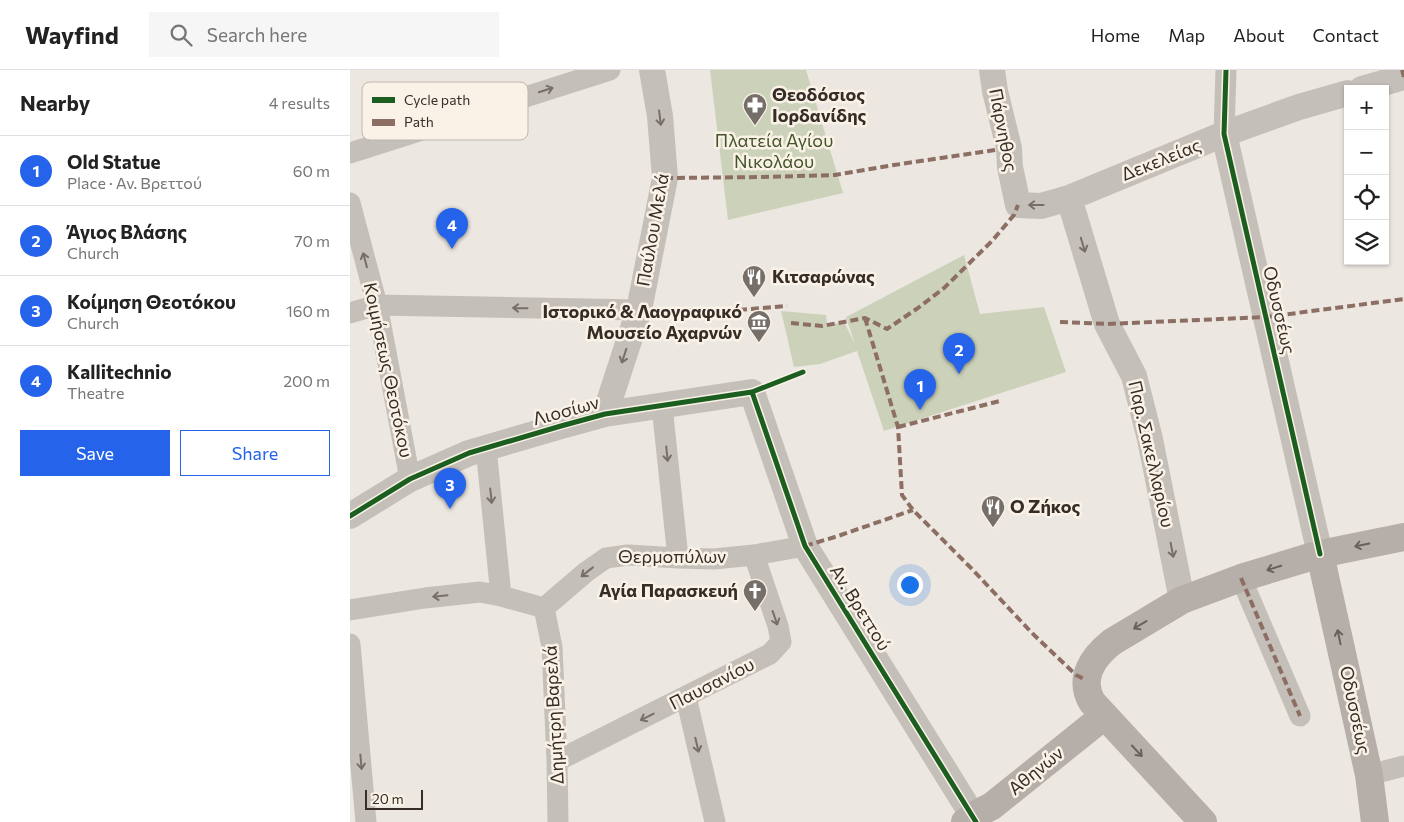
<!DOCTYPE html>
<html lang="en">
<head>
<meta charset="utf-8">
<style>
  :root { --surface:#fff; --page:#f6f6f6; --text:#222; --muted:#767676; --line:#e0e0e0; --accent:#2563eb }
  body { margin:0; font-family:Commissioner,sans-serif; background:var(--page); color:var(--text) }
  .controls { position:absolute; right:15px; top:15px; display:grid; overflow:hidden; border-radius:0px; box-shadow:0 1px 4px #0004 }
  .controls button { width:45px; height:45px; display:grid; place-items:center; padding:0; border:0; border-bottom:1px solid var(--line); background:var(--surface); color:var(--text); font:25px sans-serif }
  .scale { position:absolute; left:15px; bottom:12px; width:58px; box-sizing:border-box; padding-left:5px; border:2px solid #362d27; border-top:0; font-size:14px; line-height:18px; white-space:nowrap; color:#362d27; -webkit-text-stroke:4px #faf2e7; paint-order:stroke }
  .you { position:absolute; left:559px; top:514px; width:18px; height:18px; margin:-12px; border:4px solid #fff; border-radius:50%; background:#1a73e8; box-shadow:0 0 0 8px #1a73e833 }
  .badge { display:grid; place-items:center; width:32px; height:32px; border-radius:50%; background:var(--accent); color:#fff; font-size:16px; font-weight:700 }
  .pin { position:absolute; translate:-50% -41px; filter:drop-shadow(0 1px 2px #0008) }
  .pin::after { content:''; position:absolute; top:26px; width:18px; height:15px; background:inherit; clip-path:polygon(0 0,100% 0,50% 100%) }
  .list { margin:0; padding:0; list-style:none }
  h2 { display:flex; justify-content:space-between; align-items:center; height:65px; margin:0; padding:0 20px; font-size:21px }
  h2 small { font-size:16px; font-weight:400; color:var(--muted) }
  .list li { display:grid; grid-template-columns:32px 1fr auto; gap:15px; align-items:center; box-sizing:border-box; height:70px; padding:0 20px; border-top:1px solid var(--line) }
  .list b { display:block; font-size:19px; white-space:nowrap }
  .list p { margin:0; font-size:16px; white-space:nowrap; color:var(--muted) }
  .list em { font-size:16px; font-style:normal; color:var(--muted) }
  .actions { display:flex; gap:10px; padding:15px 20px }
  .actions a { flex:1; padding:11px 0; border:1px solid var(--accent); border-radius:0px; text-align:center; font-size:18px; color:var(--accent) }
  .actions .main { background:var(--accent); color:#fff }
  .icon { flex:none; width:28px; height:28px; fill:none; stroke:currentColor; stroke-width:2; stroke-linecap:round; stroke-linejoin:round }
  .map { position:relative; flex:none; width:1054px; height:752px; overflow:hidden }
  header { display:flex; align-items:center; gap:30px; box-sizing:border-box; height:70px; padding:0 25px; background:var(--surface); border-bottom:1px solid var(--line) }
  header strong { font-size:24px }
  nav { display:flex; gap:28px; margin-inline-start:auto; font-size:18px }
  .search { width:350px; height:45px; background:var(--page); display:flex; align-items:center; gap:12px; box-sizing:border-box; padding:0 18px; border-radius:0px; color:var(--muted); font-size:19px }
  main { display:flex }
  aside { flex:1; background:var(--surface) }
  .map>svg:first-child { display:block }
  .green { fill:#ccd2ba }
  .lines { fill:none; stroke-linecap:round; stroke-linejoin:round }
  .minor { stroke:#c5bfb9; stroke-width:21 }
  .tertiary { stroke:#c5bfb9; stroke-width:26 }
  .secondary { stroke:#b6afa9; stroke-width:28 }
  .quiet { stroke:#8d6e63; stroke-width:4; stroke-dasharray:8 4; stroke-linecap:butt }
  .cycleway-casing { stroke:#faf2e7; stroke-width:8 }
  .cycleway { stroke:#1b5e20; stroke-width:5 }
  .oneway { stroke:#766f69 }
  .oneway2 { stroke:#69615b }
  .labels { text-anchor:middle; stroke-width:5; stroke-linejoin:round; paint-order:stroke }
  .poi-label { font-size:18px; font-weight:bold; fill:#362d27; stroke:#faf2e7; text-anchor:start }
  .street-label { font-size:18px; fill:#362d27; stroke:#faf2e7 }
  .park-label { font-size:18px; fill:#43552a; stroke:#faf2e7 }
  .key { fill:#faf2e7; stroke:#bfb7ad; stroke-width:1 }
  .key-label { font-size:14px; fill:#362d27 }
</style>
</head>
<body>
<header>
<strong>Wayfind</strong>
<div class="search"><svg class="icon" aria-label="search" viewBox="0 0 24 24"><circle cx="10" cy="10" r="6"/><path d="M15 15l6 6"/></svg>Search here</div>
<nav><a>Home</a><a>Map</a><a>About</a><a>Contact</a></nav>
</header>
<main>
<aside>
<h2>Nearby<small>4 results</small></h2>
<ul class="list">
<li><span class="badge">1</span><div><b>Old Statue</b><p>Place · Αν. Βρεττού</p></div><em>60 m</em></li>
<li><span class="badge">2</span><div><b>Άγιος Βλάσης</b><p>Church</p></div><em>70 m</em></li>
<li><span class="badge">3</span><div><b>Κοίμηση Θεοτόκου</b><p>Church</p></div><em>160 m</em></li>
<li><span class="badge">4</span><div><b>Kallitechnio</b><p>Theatre</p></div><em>200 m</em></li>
</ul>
<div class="actions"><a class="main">Save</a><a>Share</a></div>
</aside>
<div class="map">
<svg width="1054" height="752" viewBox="0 0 1054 752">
  <rect width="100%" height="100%" fill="#ece7e0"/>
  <path class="green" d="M360 0H456L493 123 378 150Z
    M614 185 630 244 694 237 716 302 534 361 507 281 470 294 444 297 431 241 476 245 477 255 494 252 505 274 496 247Z"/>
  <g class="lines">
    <path class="minor" d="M874 64 876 0
      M0 83 260 0
      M0 133 27 235 60 409
      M0 243 27 235 289 240
      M312 336 328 488
      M136 378 151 526
      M891 508 950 646
      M194 538 202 577 207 691 208 752
      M0 540 75 528 130 522 151 526 194 538 236 502 256 488 278 485 328 488 364 489 404 485 455 476
      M0 574 16 752
      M336 627 365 752
      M207 691 420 584 431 572 428 556 404 485
      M1019 705 1054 696"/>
    <path class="tertiary" d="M642 0 645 21 659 78 660 97 668 135 691 136 719 128 874 64 949 37 998 23
      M1012 19 1054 7
      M874 64 970 484
      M719 128 757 254 784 306 800 369 832 530
      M255 344 289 240 315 108 310 46 302 0
      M0 446 60 409 119 383 211 356 255 344 402 322 455 476 623 746"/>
    <path class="secondary" d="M970 484 1019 705 1025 752
      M615 752 623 746 642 736 754 646
      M853 752 742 632C728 608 743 587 762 572L832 530 891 508 970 484 1054 467"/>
    <path class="quiet" d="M1052 0 1054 7
      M315 108 413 107 485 105 544 95 659 78
      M289 240H351
      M389 240 437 236
      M515 248 548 357 552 425 563 440 621 498 682 563 726 605 736 610
      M710 252 757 254 916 247 1054 229
      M441 253 472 256 515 248 537 259 568 238 594 218 642 171 664 145 668 135
      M548 357 650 331
      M455 476 488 466 563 440
      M891 508 950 646"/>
    <g class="cycleway-casing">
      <path id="cycleway" d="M876 0 874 64 970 484
        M402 322 455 476 626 752
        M0 446 60 409 119 383 211 356 255 344 402 322 453 302"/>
    </g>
    <use href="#cycleway" class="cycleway"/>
  </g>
  <defs><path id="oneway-shaft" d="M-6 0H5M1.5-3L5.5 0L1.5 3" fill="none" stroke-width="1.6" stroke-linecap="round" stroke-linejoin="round" transform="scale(1.25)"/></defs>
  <g class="oneway">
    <use href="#oneway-shaft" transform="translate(196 20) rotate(-18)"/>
    <use href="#oneway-shaft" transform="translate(310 48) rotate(83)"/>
    <use href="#oneway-shaft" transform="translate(686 135) rotate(180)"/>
    <use href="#oneway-shaft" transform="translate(733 175) rotate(73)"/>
    <use href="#oneway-shaft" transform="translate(15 190) rotate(-105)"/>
    <use href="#oneway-shaft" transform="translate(170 238) rotate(-179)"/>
    <use href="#oneway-shaft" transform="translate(274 286) rotate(108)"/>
    <use href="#oneway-shaft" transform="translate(317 384) rotate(84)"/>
    <use href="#oneway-shaft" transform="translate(141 426) rotate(84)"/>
    <use href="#oneway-shaft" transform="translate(822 480) rotate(79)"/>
    <use href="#oneway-shaft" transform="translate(237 502) rotate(142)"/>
    <use href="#oneway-shaft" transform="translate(90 526) rotate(174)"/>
    <use href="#oneway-shaft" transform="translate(425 548) rotate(71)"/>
    <use href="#oneway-shaft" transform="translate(297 647) rotate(153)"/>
    <use href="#oneway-shaft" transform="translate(347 675) rotate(77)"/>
    <use href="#oneway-shaft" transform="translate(11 692) rotate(85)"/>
  </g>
  <g class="oneway2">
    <use href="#oneway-shaft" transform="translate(1012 475) rotate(169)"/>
    <use href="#oneway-shaft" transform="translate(924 498) rotate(163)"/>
    <use href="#oneway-shaft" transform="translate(790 555) rotate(149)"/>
    <use href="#oneway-shaft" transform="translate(989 567) rotate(-102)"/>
    <use href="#oneway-shaft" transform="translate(787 681) rotate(47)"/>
  </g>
  <defs>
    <g id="pharmacy-pin" transform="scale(1.25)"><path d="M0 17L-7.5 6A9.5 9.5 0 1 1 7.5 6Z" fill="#766e68" stroke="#faf2e7"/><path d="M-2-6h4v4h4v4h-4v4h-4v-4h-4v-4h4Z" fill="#fff"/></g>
    <g id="restaurant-pin" transform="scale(1.25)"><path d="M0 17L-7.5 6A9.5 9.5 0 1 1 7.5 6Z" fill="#766e68" stroke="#faf2e7"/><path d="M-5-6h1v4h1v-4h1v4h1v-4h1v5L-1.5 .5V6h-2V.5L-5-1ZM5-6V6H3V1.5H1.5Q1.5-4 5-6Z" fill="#fff"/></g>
    <g id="museum-pin" transform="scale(1.25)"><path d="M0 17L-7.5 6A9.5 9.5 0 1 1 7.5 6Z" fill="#766e68" stroke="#faf2e7"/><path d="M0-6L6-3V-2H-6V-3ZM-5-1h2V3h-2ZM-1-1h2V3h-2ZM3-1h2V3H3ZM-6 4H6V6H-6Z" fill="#fff"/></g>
    <g id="church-pin" transform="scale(1.25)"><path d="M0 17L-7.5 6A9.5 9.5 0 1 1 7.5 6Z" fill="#766e68" stroke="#faf2e7"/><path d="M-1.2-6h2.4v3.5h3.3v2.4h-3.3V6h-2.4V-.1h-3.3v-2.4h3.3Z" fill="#fff"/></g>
  </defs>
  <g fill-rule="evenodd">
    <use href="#pharmacy-pin" x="405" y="35"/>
    <use href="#restaurant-pin" x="404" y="207"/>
    <use href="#museum-pin" x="409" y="252"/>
    <use href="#restaurant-pin" x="643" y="437"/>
    <use href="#church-pin" x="405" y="521"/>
  </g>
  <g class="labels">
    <g class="poi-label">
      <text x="422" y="31">Θεοδόσιος<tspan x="422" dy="21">Ιορδανίδης</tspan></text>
      <text x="422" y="213">Κιτσαρώνας</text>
      <text x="392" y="248" text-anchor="end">Ιστορικό &amp; Λαογραφικό<tspan x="392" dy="21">Μουσείο Αχαρνών</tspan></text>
      <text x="660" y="443">Ο Ζήκος</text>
      <text x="388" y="527" text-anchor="end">Αγία Παρασκευή</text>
    </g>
    <g class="street-label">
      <text transform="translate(653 60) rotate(79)" y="6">Πάρνηθος</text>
      <text transform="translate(811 90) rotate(-22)" y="6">Δεκελείας</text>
      <text transform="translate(303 160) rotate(-80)" y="6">Παύλου Μελά</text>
      <text transform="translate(929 240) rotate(77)" y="6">Οδυσσέως</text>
      <text transform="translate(38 300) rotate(78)" y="6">Κοιμήσεως Θεοτόκου</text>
      <text transform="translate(216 341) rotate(-15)" y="6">Λιοσίων</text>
      <text transform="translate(801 384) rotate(77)" y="6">Παρ. Σακελλαρίου</text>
      <text x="322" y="493">Θερμοπύλων</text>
      <text transform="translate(510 538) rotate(58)" y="6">Αν. Βρεττού</text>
      <text transform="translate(362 614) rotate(-27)" y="6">Παυσανίου</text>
      <text transform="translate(1005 640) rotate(78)" y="6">Οδυσσέως</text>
      <text transform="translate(204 645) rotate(-93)" y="6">Δημήτρη Βαρελά</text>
      <text transform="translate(686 701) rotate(-39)" y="6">Αθηνών</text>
    </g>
    <g class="park-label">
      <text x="424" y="77">Πλατεία Αγίου<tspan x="424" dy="21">Νικολάου</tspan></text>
    </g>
  </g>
  <rect x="12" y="12" width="166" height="58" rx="8" class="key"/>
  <rect x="22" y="27" width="23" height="6" fill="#1b5e20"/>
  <rect x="22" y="49" width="23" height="7" fill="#8d6e63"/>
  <g class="key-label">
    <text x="54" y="35">Cycle path</text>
    <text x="54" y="57">Path</text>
  </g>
</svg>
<div class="controls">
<button>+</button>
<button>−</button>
<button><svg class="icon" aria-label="locate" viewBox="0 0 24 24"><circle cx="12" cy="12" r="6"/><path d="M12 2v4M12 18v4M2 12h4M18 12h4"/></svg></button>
<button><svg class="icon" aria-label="layers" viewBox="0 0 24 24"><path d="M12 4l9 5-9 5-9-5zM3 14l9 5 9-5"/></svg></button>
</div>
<div class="scale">20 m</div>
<div class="you"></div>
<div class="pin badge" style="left:570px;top:340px">1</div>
<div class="pin badge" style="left:609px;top:304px">2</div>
<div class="pin badge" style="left:100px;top:439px">3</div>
<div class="pin badge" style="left:102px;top:179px">4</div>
</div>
</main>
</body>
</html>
